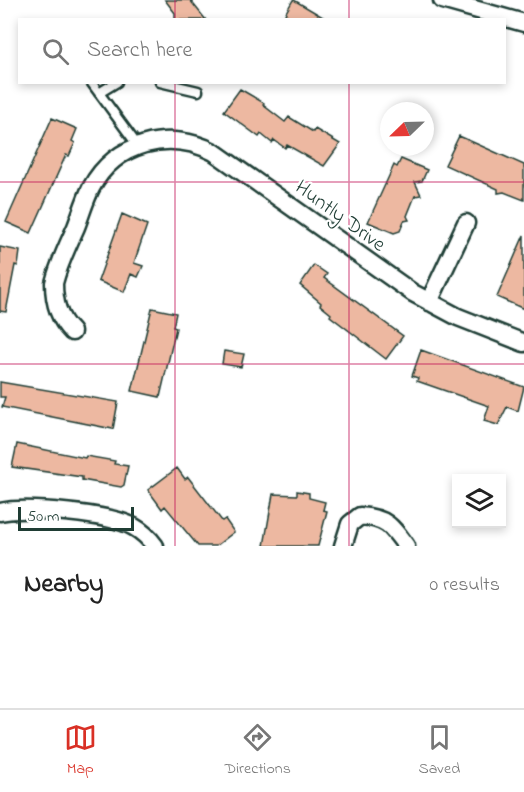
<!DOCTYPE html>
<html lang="en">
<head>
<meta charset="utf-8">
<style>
  :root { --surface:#fff; --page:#f6f6f6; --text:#222; --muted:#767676; --line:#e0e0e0; --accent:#d93025 }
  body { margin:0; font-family:"Indie Flower",sans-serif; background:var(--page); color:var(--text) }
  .controls { position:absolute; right:18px; bottom:18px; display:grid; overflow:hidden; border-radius:0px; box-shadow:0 3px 9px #0003 }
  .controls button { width:54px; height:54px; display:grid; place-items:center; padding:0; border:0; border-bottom:2px solid var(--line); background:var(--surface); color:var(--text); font:30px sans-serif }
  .compass { position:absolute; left:380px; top:102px; width:54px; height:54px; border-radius:50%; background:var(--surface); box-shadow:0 3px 9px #0003; rotate:247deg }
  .scale { position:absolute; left:18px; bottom:15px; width:116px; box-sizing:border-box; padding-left:6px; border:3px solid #1f3d34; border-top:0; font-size:16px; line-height:21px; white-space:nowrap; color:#1f3d34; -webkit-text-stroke:4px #fff; paint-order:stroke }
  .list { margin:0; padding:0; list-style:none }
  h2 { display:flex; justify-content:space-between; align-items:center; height:78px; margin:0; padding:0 24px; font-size:26px }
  h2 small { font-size:20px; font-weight:400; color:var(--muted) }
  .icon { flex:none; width:33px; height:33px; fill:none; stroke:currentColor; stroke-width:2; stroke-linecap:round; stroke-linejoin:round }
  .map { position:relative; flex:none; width:524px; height:546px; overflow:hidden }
  .search { position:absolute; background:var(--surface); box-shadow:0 3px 9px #0003; left:18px; right:18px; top:18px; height:66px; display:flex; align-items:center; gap:15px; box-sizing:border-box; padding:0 21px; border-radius:0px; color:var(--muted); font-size:22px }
  .sheet { height:162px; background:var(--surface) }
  nav { display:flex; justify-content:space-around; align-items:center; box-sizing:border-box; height:84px; border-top:2px solid var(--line); background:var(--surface); font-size:16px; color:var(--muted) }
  nav a { display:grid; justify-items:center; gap:3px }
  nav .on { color:var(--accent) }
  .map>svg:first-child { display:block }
  .building { fill:#edb8a1; stroke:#1f3d34; stroke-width:1.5 }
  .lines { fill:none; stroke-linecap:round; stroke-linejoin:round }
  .service-casing { stroke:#1f3d34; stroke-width:13 }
  .minor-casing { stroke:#1f3d34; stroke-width:21 }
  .service { stroke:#fff; stroke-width:8 }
  .minor { stroke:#fff; stroke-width:16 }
  .grid { fill:none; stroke:#c2185b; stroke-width:1.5; stroke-opacity:0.55 }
  .labels { text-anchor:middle; stroke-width:4.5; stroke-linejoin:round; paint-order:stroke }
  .street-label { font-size:21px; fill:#1f3d34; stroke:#fff }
</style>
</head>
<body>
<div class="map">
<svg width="524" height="546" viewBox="0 0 524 546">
  <rect width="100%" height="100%" fill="#fff"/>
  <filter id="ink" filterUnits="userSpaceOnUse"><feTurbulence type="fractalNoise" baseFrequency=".0167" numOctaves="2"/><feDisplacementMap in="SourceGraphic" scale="12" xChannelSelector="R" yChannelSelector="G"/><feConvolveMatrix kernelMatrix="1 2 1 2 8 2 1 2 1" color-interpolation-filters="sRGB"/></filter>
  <g filter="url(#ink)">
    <path class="building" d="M165 0H190L206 20H175V13Z
      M293 0H294L328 20H295L285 14Z
      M240 89 264 103 263 105 285 122 289 117 313 132 315 129 340 144 324 166 287 145 285 148 274 140 272 143 261 134 259 137 224 111Z
      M52 118 77 129 72 141 75 143 69 156 66 155 31 233 6 222Z
      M459 136 524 165V200L504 192 498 193V189L445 165Z
      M401 159 427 170 422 181 415 182 421 195 415 196 407 216 409 220 404 221 400 231 394 233 368 222 394 165 397 167Z
      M122 214 147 225 134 263 143 266 138 277 131 274 124 292 98 281Z
      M524 235V309L497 297Z
      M0 247 20 251 18 266 15 265 6 312 0 311Z
      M314 265 327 274 324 278 403 336 386 359 330 316 331 314 320 305 321 303 300 285Z
      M152 308 176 313 173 327 176 328 160 397 132 391Z
      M421 350 524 387 518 411 507 407 498 425 484 421 489 406 417 381 418 378 412 376Z
      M224 351 244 354 241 367 222 364Z
      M0 382 118 402 113 429 2 407 5 397H0Z
      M17 444 85 458 86 456 115 461 114 464 128 466 124 485 121 487 82 480V477L12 467Z
      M177 468 185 479 188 477 222 521 225 519 234 532 216 546H198L165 506 162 509 148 490Z
      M297 491 309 493V498L325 502 323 510 327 511 318 546H264L273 494 297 495Z"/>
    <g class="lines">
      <g class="service-casing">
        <path id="service" d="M91 82 138 146
          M160 82 198 91
          M99 93 117 82"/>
      </g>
      <g class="minor-casing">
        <path id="minor" d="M442 0 524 23
          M429 302 466 223
          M72 332C58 318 54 302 54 283 59 263 68 245 76 227 81 214 85 200 91 188 115 142 170 129 214 152L413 293 458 317 524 343
          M0 512C27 506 111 514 134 527 143 532 149 538 155 546
          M343 546 350 524 360 516C386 518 391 525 406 546"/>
      </g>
      <use href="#service" class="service"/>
      <use href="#minor" class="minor"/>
    </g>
  </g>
  <path class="grid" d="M175 0V20M349 0V20M175 82V546M349 82V546M0 182H524M0 364H524"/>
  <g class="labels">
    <g class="street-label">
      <text transform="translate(341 215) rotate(36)" y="7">Huntly Drive</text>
    </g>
  </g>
</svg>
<div class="controls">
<button><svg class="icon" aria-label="layers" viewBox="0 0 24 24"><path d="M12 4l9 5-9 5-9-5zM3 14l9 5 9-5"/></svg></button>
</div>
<svg class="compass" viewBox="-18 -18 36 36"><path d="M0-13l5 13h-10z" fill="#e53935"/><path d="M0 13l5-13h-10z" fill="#767676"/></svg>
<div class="scale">50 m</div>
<div class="search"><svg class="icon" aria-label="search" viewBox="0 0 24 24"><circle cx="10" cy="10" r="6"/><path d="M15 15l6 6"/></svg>Search here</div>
</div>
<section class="sheet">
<h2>Nearby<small>0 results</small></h2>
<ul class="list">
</ul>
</section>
<nav>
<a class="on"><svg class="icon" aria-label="map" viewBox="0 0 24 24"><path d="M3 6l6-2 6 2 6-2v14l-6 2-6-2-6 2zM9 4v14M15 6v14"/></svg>Map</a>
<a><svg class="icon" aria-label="directions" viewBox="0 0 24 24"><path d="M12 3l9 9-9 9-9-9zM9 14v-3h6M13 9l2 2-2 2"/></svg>Directions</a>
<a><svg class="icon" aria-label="saved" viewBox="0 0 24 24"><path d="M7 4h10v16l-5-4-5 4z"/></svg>Saved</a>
</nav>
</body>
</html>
